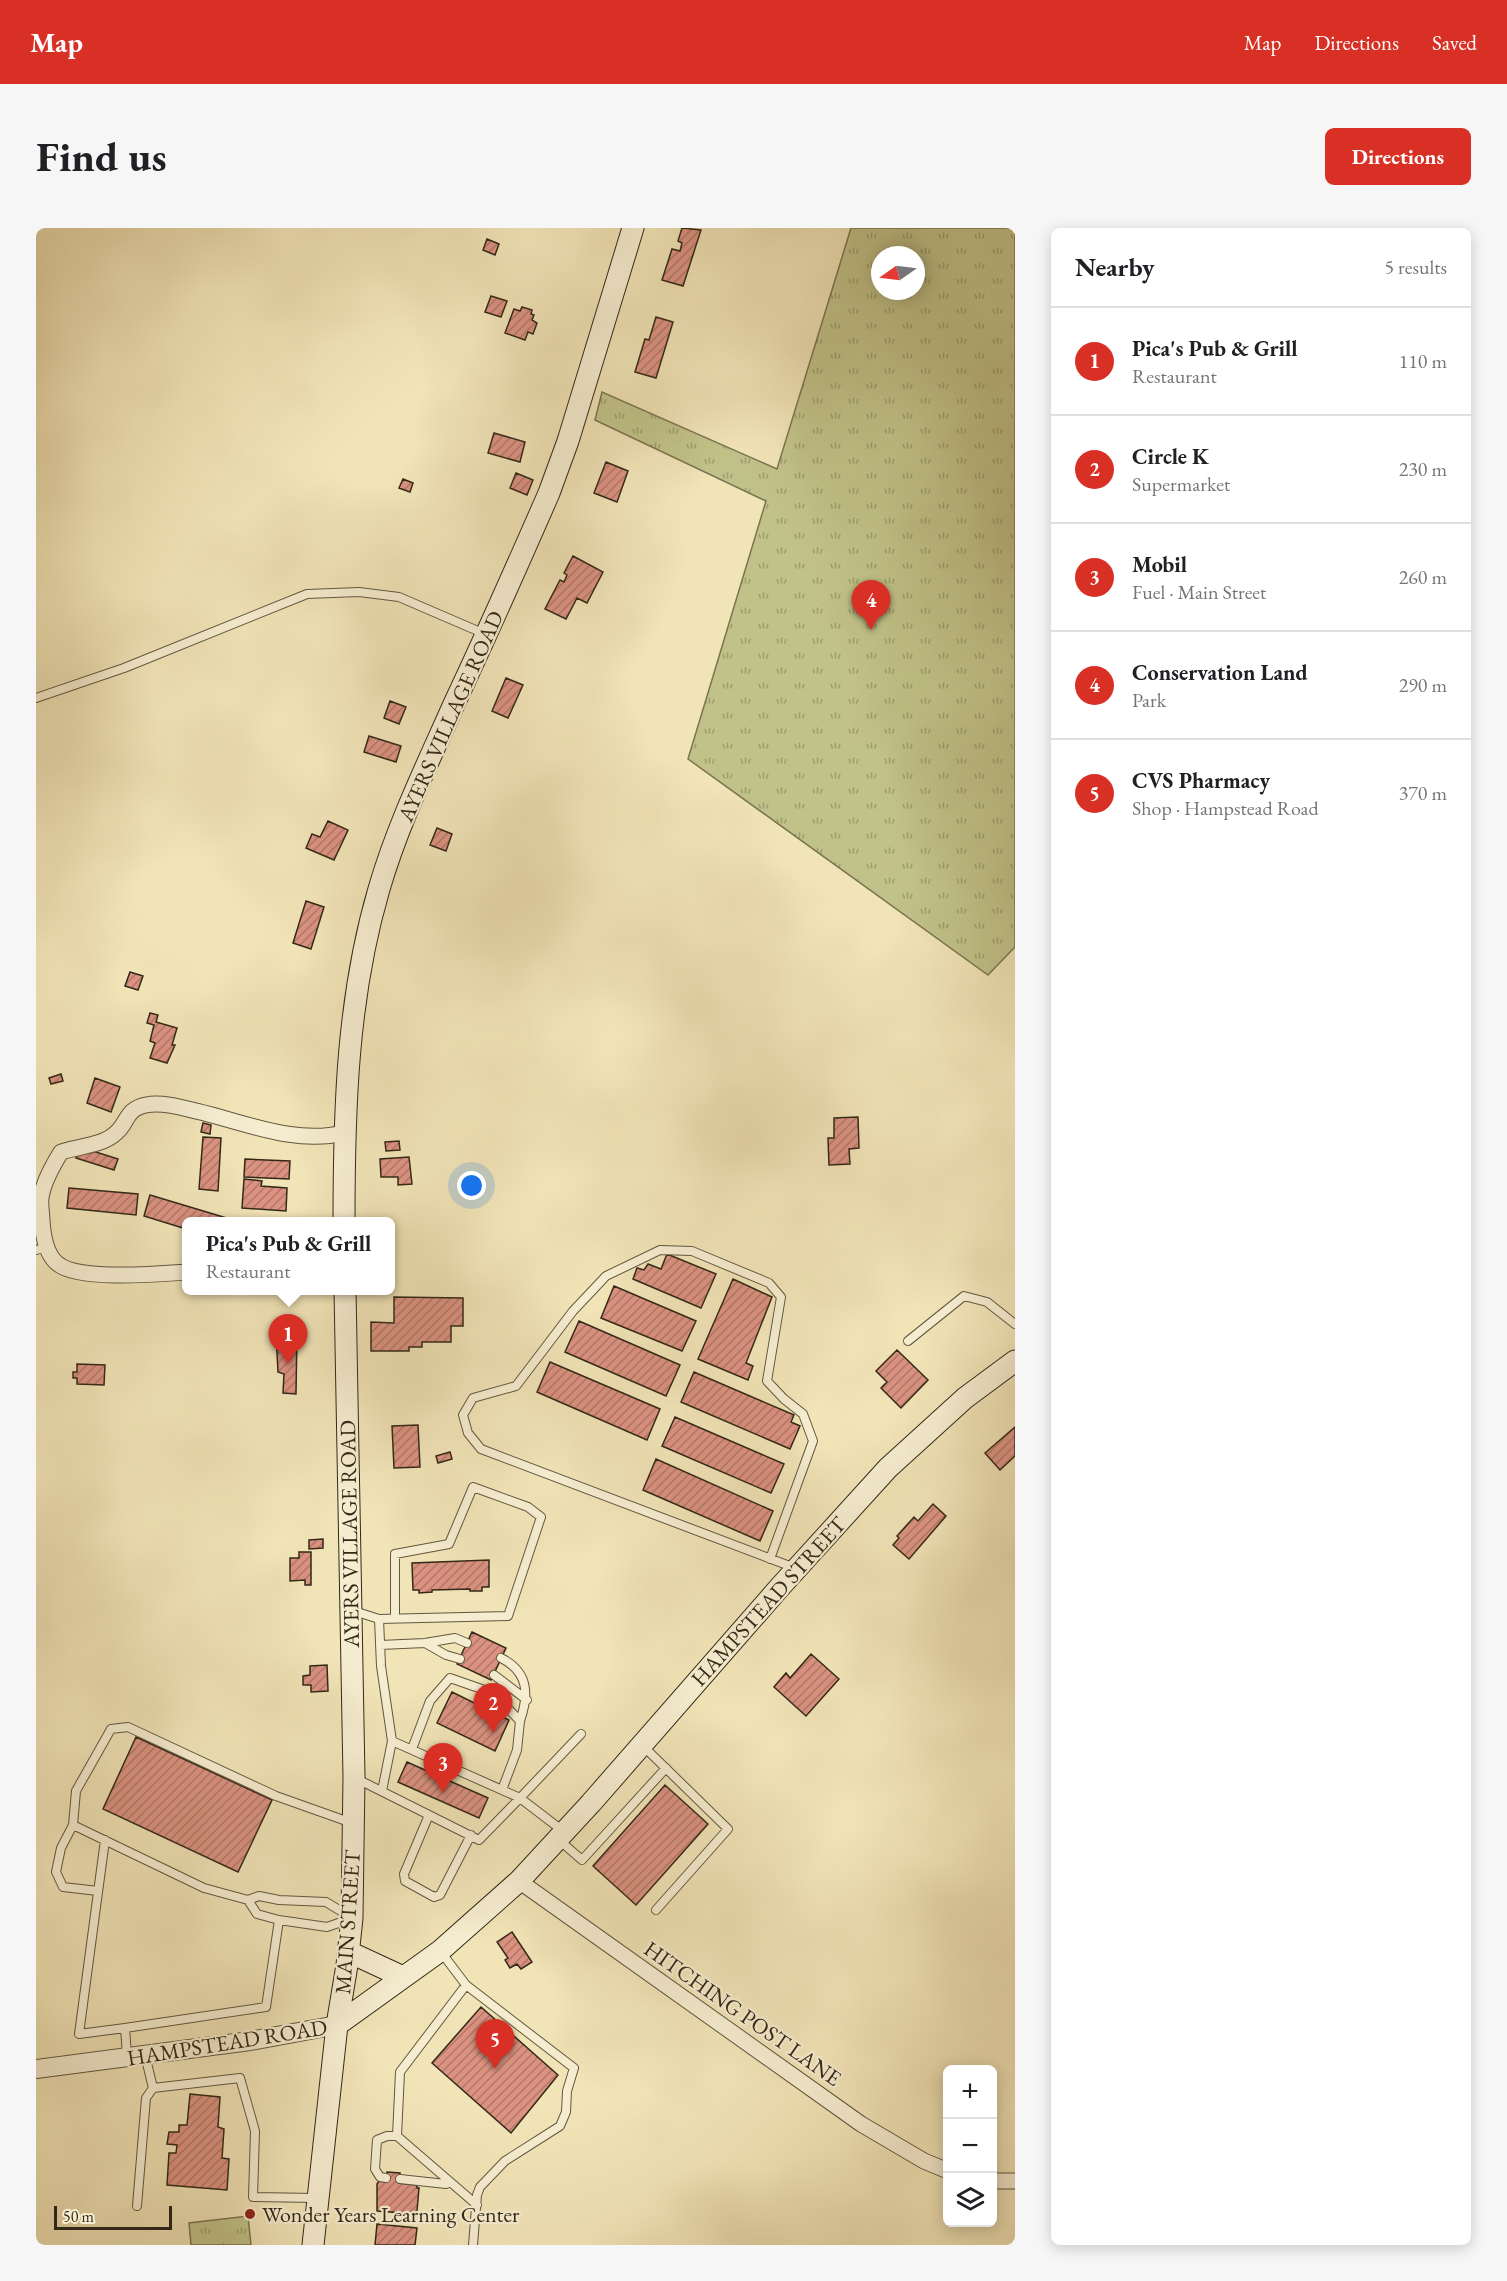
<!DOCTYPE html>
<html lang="en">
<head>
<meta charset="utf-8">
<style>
  :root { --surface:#fff; --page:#f6f6f6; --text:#202124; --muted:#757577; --line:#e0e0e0; --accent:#d93025 }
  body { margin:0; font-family:"EB Garamond",serif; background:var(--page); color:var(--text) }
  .controls { position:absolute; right:18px; bottom:18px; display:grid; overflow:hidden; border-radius:9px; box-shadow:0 3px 15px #0003 }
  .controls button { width:54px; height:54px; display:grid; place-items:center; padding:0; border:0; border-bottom:2px solid var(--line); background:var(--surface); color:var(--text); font:30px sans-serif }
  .compass { position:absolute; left:835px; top:18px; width:54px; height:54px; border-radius:50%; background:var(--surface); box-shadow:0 3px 15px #0003; rotate:256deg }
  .scale { position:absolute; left:18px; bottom:15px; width:118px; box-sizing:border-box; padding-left:6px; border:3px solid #332817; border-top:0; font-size:16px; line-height:21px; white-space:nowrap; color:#332817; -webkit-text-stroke:4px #f6edd0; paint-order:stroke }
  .you { position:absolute; left:436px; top:958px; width:21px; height:21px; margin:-15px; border:4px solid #fff; border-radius:50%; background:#1a73e8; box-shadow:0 0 0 9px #1a73e833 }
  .badge { display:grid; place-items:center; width:39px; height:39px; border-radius:50%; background:var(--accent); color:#fff; font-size:20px; font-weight:700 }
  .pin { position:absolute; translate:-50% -50px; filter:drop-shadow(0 2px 3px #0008) }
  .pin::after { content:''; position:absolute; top:32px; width:21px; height:18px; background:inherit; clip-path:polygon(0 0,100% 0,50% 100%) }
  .popup { position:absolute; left:146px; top:989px; width:213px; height:78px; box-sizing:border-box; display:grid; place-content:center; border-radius:9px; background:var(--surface); filter:drop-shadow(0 2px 4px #0005); font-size:20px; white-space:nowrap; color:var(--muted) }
  .popup b { font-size:22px; color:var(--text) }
  .popup::after { content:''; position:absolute; left:50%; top:100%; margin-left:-12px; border:12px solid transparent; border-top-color:var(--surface) }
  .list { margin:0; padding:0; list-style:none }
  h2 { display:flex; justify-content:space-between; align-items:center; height:78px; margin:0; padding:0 24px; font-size:26px }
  h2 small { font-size:20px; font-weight:400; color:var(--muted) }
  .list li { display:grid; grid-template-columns:39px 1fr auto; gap:18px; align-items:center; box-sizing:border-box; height:108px; padding:0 24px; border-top:2px solid var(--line) }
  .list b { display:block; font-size:22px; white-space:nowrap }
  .list p { margin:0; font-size:20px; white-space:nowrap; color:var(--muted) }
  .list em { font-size:20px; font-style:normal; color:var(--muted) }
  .icon { flex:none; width:33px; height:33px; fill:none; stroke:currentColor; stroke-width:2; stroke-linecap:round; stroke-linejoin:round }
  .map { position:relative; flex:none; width:979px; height:2017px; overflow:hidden; border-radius:9px }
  header { display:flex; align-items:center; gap:36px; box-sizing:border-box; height:84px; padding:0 30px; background:var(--accent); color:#fff }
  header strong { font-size:28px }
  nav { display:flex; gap:33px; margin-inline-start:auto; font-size:21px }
  .intro { display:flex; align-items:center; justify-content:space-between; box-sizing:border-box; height:144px; padding:0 36px }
  h1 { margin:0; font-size:42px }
  .button { padding:15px 27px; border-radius:9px; background:var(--accent); color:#fff; font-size:21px; font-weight:700 }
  main { display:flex; gap:36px; padding:0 36px }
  aside { flex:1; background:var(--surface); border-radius:9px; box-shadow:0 3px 15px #0003 }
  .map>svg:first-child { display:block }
  .grass { fill:url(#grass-tufts); stroke:#7a7550; stroke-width:1.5; fill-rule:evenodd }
  .building { fill:url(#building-hatch); stroke:#332817; stroke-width:1.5 }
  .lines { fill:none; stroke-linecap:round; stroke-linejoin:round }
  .service-casing { stroke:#62573f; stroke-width:10 }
  .minor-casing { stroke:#62573f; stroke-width:17 }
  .tertiary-casing { stroke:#62573f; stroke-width:20 }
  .secondary-casing { stroke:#332817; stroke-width:23 }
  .service { stroke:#f6edd0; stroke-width:8 }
  .minor { stroke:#f6edd0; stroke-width:15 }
  .tertiary { stroke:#f6edd0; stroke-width:18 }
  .secondary { stroke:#f6edd0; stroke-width:21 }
  .poi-dot { fill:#8f2418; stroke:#f6edd0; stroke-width:2 }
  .labels { text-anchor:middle; stroke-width:4.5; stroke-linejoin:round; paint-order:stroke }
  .street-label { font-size:22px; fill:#332817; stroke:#f6edd0 }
  .poi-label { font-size:22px; fill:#332817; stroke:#f6edd0; text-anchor:start }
</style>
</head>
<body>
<header>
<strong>Map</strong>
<nav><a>Map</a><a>Directions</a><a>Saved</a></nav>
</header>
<div class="intro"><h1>Find us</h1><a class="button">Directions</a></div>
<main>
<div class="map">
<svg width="979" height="2017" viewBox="0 0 979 2017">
  <defs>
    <pattern id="grass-tufts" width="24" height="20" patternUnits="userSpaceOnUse" patternTransform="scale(1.5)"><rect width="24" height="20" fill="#c1c289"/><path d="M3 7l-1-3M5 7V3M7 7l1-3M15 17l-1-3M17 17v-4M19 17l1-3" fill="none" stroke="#9d9e6f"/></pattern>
    <pattern id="building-hatch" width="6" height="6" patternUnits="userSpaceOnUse" patternTransform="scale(1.5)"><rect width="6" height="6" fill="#db9281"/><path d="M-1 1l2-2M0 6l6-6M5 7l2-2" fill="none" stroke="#b27769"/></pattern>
  </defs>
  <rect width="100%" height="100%" fill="#f1e4b7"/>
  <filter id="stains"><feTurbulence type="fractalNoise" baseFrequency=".00333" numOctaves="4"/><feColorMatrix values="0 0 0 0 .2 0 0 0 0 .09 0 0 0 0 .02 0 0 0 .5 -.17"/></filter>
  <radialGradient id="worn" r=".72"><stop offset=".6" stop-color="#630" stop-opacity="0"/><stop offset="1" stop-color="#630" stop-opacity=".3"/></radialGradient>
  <path class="grass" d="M815 0H979V719L952 747 652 531 730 273 559 192 566 164 741 241ZM844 27H880V63H844Z
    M212 1988 215 2017H155L153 1995Z"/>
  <path class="building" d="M646 0 665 2 647 58 626 52 636 21 644 23 646 15 642 13Z
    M451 11 463 16 459 27 447 22Z
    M455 68 471 73 465 89 449 84Z
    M486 79 496 82 495 86 498 87 496 92 501 95 497 106 492 104 489 112 469 105 478 81 484 83Z
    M620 89 637 94 620 150 599 144 609 111 613 112Z
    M458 205 489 214 484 234 452 225Z
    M570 234 592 243 581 274 558 265Z
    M480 245 497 252 491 267 474 260Z
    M367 251 377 255 374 264 363 260Z
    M537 328 567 344 551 375 541 370 530 391 509 381 524 352 528 354 531 347 528 345Z
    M470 450 487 457 472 490 456 483Z
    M354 473 370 479 363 496 348 490Z
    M333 508 365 518 360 534 328 524Z
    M292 593 312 602 298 632 270 620 276 606 284 609Z
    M401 600 416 606 410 623 394 617Z
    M270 673 288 679 275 721 257 715Z
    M94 744 107 748 102 762 89 758Z
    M114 785 122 787 120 794 141 800 136 817H139L131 835 114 830 119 815 114 813 118 797 111 795Z
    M25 846 27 853 15 856 13 850Z
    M59 850 84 859 75 884 51 875Z
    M822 889 823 920 813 921 814 936 793 937 792 910H798V890Z
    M167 895 175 897 174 906 165 904Z
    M167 909 185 910 182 963 163 961Z
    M363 913 364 922 350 923 349 914Z
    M44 919 82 931 78 942 40 930Z
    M373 929 376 956 362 957V949H345L344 931Z
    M209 931 254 933 253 951 208 949Z
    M208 951 226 953 225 958 251 960 250 983 206 980Z
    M33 960 102 966 100 987 31 980Z
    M114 967 194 991 193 994H150V1001L108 988Z
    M631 1026 680 1046 665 1080 597 1051 601 1040 608 1042 612 1036 625 1041Z
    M697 1051 736 1069 710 1135 717 1138 712 1152 662 1131Z
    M578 1058 660 1093 646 1123 565 1090Z
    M358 1069 427 1070V1098H415V1114H386V1119H373V1123H335V1094L358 1095Z
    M543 1093 644 1137 630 1168 529 1124Z
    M261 1104 260 1166 247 1165 248 1146 242 1144 240 1105Z
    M861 1122 892 1152 865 1180 845 1160 851 1154 840 1143Z
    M514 1134 624 1181 611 1212 501 1164Z
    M41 1136 69 1137 68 1157 41 1156V1150H37V1144H41Z
    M658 1144 758 1187 755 1194 764 1198 754 1221 645 1174Z
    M639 1189 748 1236 735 1265 626 1218Z
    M382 1197 384 1239 358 1240 356 1198Z
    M979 1199V1228L964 1242 949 1225Z
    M414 1224 416 1231 402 1235 400 1228Z
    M620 1231 737 1283 724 1313 607 1262Z
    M897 1276 910 1288 873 1331 857 1317 863 1310 861 1308 878 1289 882 1293Z
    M287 1311V1320L273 1321V1312Z
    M263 1324H275V1357H269V1352L254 1353V1330H263Z
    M453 1332V1359H446V1363H434V1361L396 1362V1364L383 1365V1362H377L376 1335Z
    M436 1404 470 1420 455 1452 421 1436Z
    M775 1426 803 1451 770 1488 738 1459 750 1445 754 1450Z
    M291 1437 292 1463 275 1464V1457H267V1448L274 1447V1438Z
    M416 1464 473 1492 459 1523 401 1495Z
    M100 1509 236 1572 202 1644 67 1581Z
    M371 1534 452 1570 443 1590 362 1554Z
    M629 1557 672 1596 600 1677 557 1638Z
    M476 1704 496 1734 485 1741 481 1736 474 1740 469 1732 472 1730 461 1714Z
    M445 1779 522 1847 475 1905 396 1835Z
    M154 1866 184 1869 182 1899 188 1901 186 1930 193 1931 191 1962 131 1957 133 1925H140L141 1917 131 1916 133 1904H143V1897H151Z
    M351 1944 364 1945 363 1955 381 1957V1960H383L381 1983H379V1986L341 1983V1956L343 1953 350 1954Z
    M341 1996 381 2000 379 2017H339Z"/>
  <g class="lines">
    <g class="service-casing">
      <path id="service" d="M0 470 88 440 271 366 323 364 363 369 449 406
        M0 1022 12 1019
        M872 1113 928 1068 951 1074 979 1096
        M734 1331 777 1213 767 1186 748 1171 731 1153 745 1069 733 1055 656 1023 624 1022 570 1048 537 1083 480 1158 437 1170 427 1187 432 1205 445 1221 759 1340
        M318 1383 343 1391 345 1438 356 1513
        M343 1391 472 1388 505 1289 492 1279 437 1259 413 1316 359 1326V1390
        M389 1415 410 1427 424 1431
        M344 1417 389 1415 419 1410 431 1415
        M465 1430C493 1444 493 1467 484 1493
        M458 1447 491 1472
        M606 1517 692 1601 620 1682
        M376 1521 394 1473 414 1450 457 1465 484 1493 481 1522 466 1562
        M319 1550 443 1612 484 1570 527 1603
        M346 1563 356 1513 484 1570 545 1506
        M393 1587 368 1646 369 1653 398 1669 404 1667 435 1607
        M37 1597 25 1620 20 1644 27 1659 62 1663
        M69 1612 43 1806 89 1800
        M523 1612 546 1632 630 1540
        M212 1672 221 1686 243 1692 291 1699 314 1691
        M313 1688 290 1674 243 1672 223 1668 212 1672 168 1660 37 1597 40 1563 75 1501 92 1499 240 1568 316 1595
        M405 1724 430 1757 538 1840 531 1863 530 1884 524 1898 469 1933 444 1959 441 1967 437 2017
        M430 1757 364 1844 361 1908 441 1977
        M91 1828 89 1800 230 1779 243 1692
        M117 1860 204 1850 219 1903 217 1969 280 1970
        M350 1950 344 1949 339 1941 341 1912 351 1908H361
        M364 1951 410 1956
        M101 1978 110 1870 117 1860 109 1827"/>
    </g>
    <g class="minor-casing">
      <path id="minor" d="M150 1044C122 1046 43 1053 22 1036 10 1027 7 1007 6 993 6 986 4 977 5 970 7 954 17 937 25 924 43 918 67 918 81 904 92 894 90 881 110 877 126 874 144 879 160 883 208 894 258 917 308 905
        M483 1653 825 1896 888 1933 912 1943
        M956 1953H979"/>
    </g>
    <g class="tertiary-casing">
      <path id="tertiary" d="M0 1841 214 1813 301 1797"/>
    </g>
    <g class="secondary-casing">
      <path id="secondary" d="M308 994C308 881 311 770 343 661 362 596 391 537 418 476 451 406 482 336 513 265L532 213 597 0
        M313 1724 367 1749
        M301 1797 404 1723 483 1653 555 1575 743 1360 852 1240 929 1170 979 1133
        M277 2017 301 1797 311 1737 316 1690 318 1549 309 1062"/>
    </g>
    <use href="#service" class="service"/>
    <use href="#minor" class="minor"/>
    <use href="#tertiary" class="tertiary"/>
    <use href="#secondary" class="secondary"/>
  </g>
  <circle class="poi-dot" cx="214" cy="1986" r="6"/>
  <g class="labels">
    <g class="street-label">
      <text transform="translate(414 488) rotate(-66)" y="8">AYERS VILLAGE ROAD</text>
      <text transform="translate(313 1306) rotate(-91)" y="8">AYERS VILLAGE ROAD</text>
      <text transform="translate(732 1373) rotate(-48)" y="8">HAMPSTEAD STREET</text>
      <text transform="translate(311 1694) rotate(-86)" y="8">MAIN STREET</text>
      <text transform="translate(707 1785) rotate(35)" y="8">HITCHING POST LANE</text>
      <text transform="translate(191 1814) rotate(-9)" y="8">HAMPSTEAD ROAD</text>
    </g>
    <g class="poi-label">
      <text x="226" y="1994">Wonder Years Learning Center</text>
    </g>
  </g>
  <rect width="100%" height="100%" filter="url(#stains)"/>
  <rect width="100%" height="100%" fill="url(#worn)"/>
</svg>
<div class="controls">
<button>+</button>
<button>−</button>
<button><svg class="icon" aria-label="layers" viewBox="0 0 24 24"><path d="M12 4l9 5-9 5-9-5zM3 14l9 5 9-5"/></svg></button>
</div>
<svg class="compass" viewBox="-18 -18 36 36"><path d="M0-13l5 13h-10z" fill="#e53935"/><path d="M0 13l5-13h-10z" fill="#757577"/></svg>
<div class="scale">50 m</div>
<div class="you"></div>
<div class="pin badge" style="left:252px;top:1136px">1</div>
<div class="popup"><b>Pica's Pub &amp; Grill</b>Restaurant</div>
<div class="pin badge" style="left:457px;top:1505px">2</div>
<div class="pin badge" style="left:407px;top:1565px">3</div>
<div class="pin badge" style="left:835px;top:402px">4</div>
<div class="pin badge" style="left:459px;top:1841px">5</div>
</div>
<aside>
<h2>Nearby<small>5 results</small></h2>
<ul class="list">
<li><span class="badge">1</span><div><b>Pica's Pub &amp; Grill</b><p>Restaurant</p></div><em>110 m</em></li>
<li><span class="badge">2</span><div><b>Circle K</b><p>Supermarket</p></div><em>230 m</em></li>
<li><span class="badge">3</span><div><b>Mobil</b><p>Fuel · Main Street</p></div><em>260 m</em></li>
<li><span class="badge">4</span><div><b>Conservation Land</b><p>Park</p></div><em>290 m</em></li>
<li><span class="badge">5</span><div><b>CVS Pharmacy</b><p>Shop · Hampstead Road</p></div><em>370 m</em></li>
</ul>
</aside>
</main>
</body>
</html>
